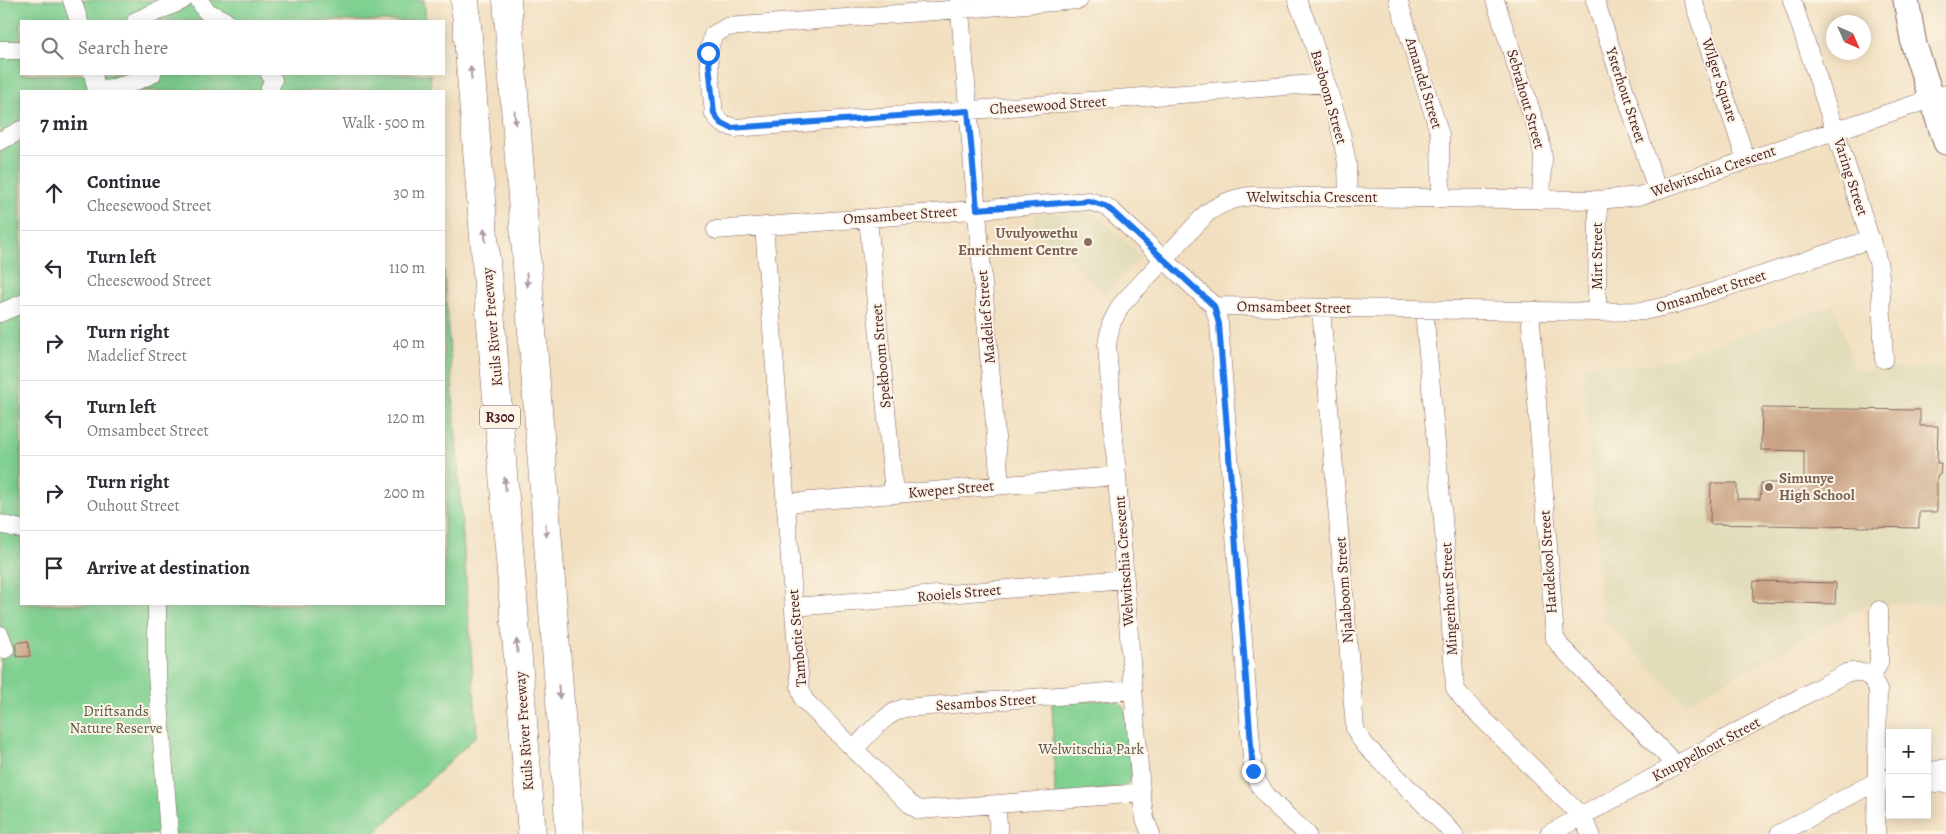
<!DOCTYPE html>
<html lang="en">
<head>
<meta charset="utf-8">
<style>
  :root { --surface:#fff; --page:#f2f2f3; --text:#2b2b33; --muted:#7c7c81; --line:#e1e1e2 }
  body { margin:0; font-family:Alegreya,serif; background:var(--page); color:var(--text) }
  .controls { position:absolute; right:15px; bottom:15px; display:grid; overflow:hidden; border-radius:0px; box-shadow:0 2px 12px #0003 }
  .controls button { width:45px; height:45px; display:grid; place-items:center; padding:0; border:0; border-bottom:1px solid var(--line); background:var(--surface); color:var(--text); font:25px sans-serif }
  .compass { position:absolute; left:1826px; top:15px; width:45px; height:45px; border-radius:50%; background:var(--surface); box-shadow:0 2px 12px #0003; rotate:135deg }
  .stop { position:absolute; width:15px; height:15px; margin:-11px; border:4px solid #1a73e8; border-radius:50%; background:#fff }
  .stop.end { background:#1a73e8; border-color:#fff; box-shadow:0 1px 5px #0008 }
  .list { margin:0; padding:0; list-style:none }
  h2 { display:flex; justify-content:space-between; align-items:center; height:65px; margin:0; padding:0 20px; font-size:21px }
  h2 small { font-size:16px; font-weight:400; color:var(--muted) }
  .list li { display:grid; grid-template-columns:32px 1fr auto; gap:15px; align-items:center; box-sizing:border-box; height:75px; padding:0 20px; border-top:1px solid var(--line) }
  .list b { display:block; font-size:19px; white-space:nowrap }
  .list p { margin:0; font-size:16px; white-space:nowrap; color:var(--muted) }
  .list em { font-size:16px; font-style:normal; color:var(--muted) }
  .icon { flex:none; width:28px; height:28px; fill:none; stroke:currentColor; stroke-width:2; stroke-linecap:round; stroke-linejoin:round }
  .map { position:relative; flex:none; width:1946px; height:834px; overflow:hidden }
  .search { position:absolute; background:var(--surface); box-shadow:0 2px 12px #0003; left:20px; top:20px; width:425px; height:55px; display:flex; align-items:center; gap:12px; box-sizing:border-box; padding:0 18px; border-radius:0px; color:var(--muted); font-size:19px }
  .panel { position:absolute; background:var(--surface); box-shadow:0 2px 12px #0003; left:20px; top:90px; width:425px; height:515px; border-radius:0px }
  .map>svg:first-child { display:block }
  .built { fill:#e1dcba }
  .green { fill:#7fd091; stroke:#64785e }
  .building { fill:#c9a283 }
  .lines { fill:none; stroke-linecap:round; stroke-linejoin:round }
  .street-casing { stroke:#84625f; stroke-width:19 }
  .secondary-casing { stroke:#84625f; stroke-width:27 }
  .highway-casing { stroke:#84625f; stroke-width:29 }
  .street { stroke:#fff; stroke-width:18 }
  .secondary { stroke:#fff; stroke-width:25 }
  .highway { stroke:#fff; stroke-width:28 }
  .oneway { fill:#ae9aa0 }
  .route { stroke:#1a73e8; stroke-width:6 }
  .education-dot { fill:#8d6e63; stroke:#fcf5e5; stroke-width:2 }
  .labels { text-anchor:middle; stroke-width:4; stroke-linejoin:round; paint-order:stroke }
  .shield { fill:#fcf5e5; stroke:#7f5f63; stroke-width:1 }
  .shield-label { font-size:14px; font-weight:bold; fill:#4a1f2b }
  .street-label { font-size:15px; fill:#4a1f2b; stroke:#fcf5e5 }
  .education-label { font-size:15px; font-weight:bold; fill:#785e54; stroke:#fcf5e5; text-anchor:end }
  .park-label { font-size:15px; fill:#5a544a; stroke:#fcf5e5 }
</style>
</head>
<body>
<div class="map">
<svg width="1946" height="834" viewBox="0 0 1946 834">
  <rect width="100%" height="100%" fill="#fcf5e5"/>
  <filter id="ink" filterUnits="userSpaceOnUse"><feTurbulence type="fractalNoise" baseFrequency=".02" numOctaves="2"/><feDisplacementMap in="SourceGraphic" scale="10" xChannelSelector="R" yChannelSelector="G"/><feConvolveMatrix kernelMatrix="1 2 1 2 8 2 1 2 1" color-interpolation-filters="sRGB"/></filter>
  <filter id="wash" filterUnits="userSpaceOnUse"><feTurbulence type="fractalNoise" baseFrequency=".0096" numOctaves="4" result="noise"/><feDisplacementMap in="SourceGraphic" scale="20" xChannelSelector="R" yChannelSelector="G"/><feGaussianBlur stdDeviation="1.12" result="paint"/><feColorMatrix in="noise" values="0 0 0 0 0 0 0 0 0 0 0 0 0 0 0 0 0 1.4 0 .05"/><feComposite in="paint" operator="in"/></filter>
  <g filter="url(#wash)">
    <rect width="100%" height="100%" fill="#f1dfc0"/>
    <path class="built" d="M1931 0H1946V45Z
      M1091 210 1141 256 1105 294 1035 229 1034 214Z
      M1834 304 1855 371 1946 367V603H1869L1685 703 1602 619 1583 364 1652 365Z"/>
    <path class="green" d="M0 0H424L426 21H21V74H430L431 91H21V604H444V270L477 735 374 834H0Z
      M1117 700 1124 707 1125 712 1132 771 1131 778 1125 787 1055 795 1052 702Z"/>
    <g id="blocks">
      <path class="building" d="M1762 408 1920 410V426H1938L1937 463H1941L1940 475H1937V512H1919V528L1710 524 1711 483H1737V499H1760L1761 483H1804V451L1761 450Z
        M1754 581 1836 583 1835 604 1753 602Z
        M28 641 30 656 17 657 15 643Z"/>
    </g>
  </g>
  <g filter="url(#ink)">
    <use href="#blocks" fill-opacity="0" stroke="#84625f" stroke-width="1"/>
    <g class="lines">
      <g class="street-casing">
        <path id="street" d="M72 0 79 21
          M199 0 206 11 225 21
          M959 0 1000 485
          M1079 0 727 27 713 35 708 53 714 114 721 123 735 128 1326 83
          M1297 0 1309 29 1340 128 1347 163 1348 197
          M1398 0 1440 135 1441 198
          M1495 0 1540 139 1543 157 1541 200
          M1595 0 1657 190
          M1693 0 1746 160
          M1792 0 1878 262 1880 276 1884 359
          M136 21 183 0
          M0 50H21
          M93 74 97 91
          M101 91 129 84 152 74
          M269 91 273 80 270 74
          M0 141 21 130
          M868 218 894 494
          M764 226 800 687 804 700 910 804 919 810 1141 793
          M716 230 1089 201 1105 206 1113 212 1214 306 1597 312 1643 311 1676 304 1871 239
          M1214 306 1219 324 1253 771C1261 797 1288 816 1307 834
          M1321 308 1355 728 1358 735 1366 746 1454 834
          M1424 310 1446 554 1455 688 1463 699 1581 816 1591 834
          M1530 311 1555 638 1560 646 1676 765
          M1597 312 1598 200
          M0 313 21 304
          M785 503 1117 476
          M0 524 21 529
          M157 604V674L169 834
          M794 607 1125 579
          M0 635 5 649
          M1871 678 1879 663V610
          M854 749C869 734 883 715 904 708L1133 690
          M1927 772 1946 768
          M1927 782 1946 784
          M996 805 999 834
          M1151 834 1145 819 1141 793 1107 345 1111 324 1121 305 1207 213C1221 203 1235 197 1253 196L1598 200 1639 196 1946 94
          M1549 834 1846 673C1861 669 1873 675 1878 690L1876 834
          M1779 834 1877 781 1890 779"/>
      </g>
      <g class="secondary-casing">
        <path id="secondary" d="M1906 0 1914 45 1946 142"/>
      </g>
      <g class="highway-casing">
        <path id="highway" d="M465 0 532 834
          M507 0 570 834"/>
      </g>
      <use href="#street" class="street"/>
      <use href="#secondary" class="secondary"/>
      <use href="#highway" class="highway"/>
    </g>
    <defs><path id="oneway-solid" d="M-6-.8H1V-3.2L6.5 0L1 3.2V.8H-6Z" transform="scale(1.25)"/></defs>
    <g class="oneway">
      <use href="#oneway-solid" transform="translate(471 73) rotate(-95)"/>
      <use href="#oneway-solid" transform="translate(515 118) rotate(86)"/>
      <use href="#oneway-solid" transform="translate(485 235) rotate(-95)"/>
      <use href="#oneway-solid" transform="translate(527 280) rotate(86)"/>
      <use href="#oneway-solid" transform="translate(505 484) rotate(-95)"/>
      <use href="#oneway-solid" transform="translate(546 530) rotate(85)"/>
      <use href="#oneway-solid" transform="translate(517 646) rotate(-94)"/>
      <use href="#oneway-solid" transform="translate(559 692) rotate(85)"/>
    </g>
  </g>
  <g class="lines" filter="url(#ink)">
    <path class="route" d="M708 53 714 114 721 123 731 128 968 111 977 209 1089 201 1105 206 1113 212 1214 306 1219 324 1253 771"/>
  </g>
  <g class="education-dot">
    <circle cx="1088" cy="242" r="5"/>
    <circle cx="1769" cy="487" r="5"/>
  </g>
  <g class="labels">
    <rect class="shield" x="480" y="405.5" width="40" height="23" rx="4"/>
    <g class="shield-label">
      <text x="500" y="422">R300</text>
    </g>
    <g class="street-label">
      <text transform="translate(1720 80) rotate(72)" y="5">Wilger Square</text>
      <text transform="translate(1424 83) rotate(73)" y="5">Amandel Street</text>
      <text transform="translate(1626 95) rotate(72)" y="5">Ysterhout Street</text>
      <text transform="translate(1329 97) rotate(74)" y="5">Basboom Street</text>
      <text transform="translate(1526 99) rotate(74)" y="5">Sebrahout Street</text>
      <text transform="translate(1048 105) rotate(-4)" y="5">Cheesewood Street</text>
      <text transform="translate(1713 171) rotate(-19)" y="5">Welwitschia Crescent</text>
      <text transform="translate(1851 177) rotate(72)" y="5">Varing Street</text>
      <text x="1312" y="202">Welwitschia Crescent</text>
      <text transform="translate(900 215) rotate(-4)" y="5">Omsambeet Street</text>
      <text transform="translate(1597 256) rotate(-90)" y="5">Mirt Street</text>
      <text transform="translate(1711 291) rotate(-17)" y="5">Omsambeet Street</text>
      <text transform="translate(1294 307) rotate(1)" y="5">Omsambeet Street</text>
      <text transform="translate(986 317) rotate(-95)" y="5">Madelief Street</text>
      <text transform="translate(492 327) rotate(-95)" y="5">Kuils River Freeway</text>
      <text transform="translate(881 356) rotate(-95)" y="5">Spekboom Street</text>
      <text transform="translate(951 489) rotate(-5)" y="5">Kweper Street</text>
      <text transform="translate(1124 561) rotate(-94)" y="5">Welwitschia Crescent</text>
      <text transform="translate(1548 562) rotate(-94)" y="5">Hardekool Street</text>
      <text transform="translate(1344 590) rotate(-94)" y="5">Njalaboom Street</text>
      <text transform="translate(959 593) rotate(-5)" y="5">Rooiels Street</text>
      <text transform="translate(1449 599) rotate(-93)" y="5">Mingerhout Street</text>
      <text transform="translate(797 638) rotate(-95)" y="5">Tambotie Street</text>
      <text transform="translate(986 702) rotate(-4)" y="5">Sesambos Street</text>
      <text transform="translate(524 731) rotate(-94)" y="5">Kuils River Freeway</text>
      <text transform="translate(1706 749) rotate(-28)" y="5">Knuppelhout Street</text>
    </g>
    <g class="education-label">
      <text x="1078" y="238">Uvulyowethu<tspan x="1078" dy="17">Enrichment Centre</tspan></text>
      <text x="1779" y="483" text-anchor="start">Simunye<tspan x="1779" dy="17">High School</tspan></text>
    </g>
    <g class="park-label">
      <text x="116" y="716">Driftsands<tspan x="116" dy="17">Nature Reserve</tspan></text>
      <text x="1091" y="754">Welwitschia Park</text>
    </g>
  </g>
</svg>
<div class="controls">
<button>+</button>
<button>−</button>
</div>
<svg class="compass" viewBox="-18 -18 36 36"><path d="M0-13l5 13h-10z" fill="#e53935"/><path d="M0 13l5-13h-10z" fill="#7c7c81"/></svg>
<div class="stop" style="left:708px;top:53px"></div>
<div class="stop end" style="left:1253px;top:771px"></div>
<div class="search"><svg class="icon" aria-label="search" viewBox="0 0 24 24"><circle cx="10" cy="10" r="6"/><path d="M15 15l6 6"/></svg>Search here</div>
<section class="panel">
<h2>7 min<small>Walk · 500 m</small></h2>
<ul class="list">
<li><svg class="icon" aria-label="ahead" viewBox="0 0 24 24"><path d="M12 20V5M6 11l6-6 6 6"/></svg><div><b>Continue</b><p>Cheesewood Street</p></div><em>30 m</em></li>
<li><svg class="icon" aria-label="left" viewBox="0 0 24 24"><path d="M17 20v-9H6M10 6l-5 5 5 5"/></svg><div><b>Turn left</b><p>Cheesewood Street</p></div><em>110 m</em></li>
<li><svg class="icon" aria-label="right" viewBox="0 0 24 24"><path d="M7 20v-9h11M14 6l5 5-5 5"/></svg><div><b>Turn right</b><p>Madelief Street</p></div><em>40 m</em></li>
<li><svg class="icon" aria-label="left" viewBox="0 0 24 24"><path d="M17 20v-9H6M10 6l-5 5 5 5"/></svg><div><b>Turn left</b><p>Omsambeet Street</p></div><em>120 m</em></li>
<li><svg class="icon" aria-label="right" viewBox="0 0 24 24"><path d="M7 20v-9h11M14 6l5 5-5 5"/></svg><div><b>Turn right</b><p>Ouhout Street</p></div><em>200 m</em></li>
<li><svg class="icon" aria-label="arrive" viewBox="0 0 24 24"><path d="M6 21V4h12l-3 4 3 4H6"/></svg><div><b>Arrive at destination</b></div></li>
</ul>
</section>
</div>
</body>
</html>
